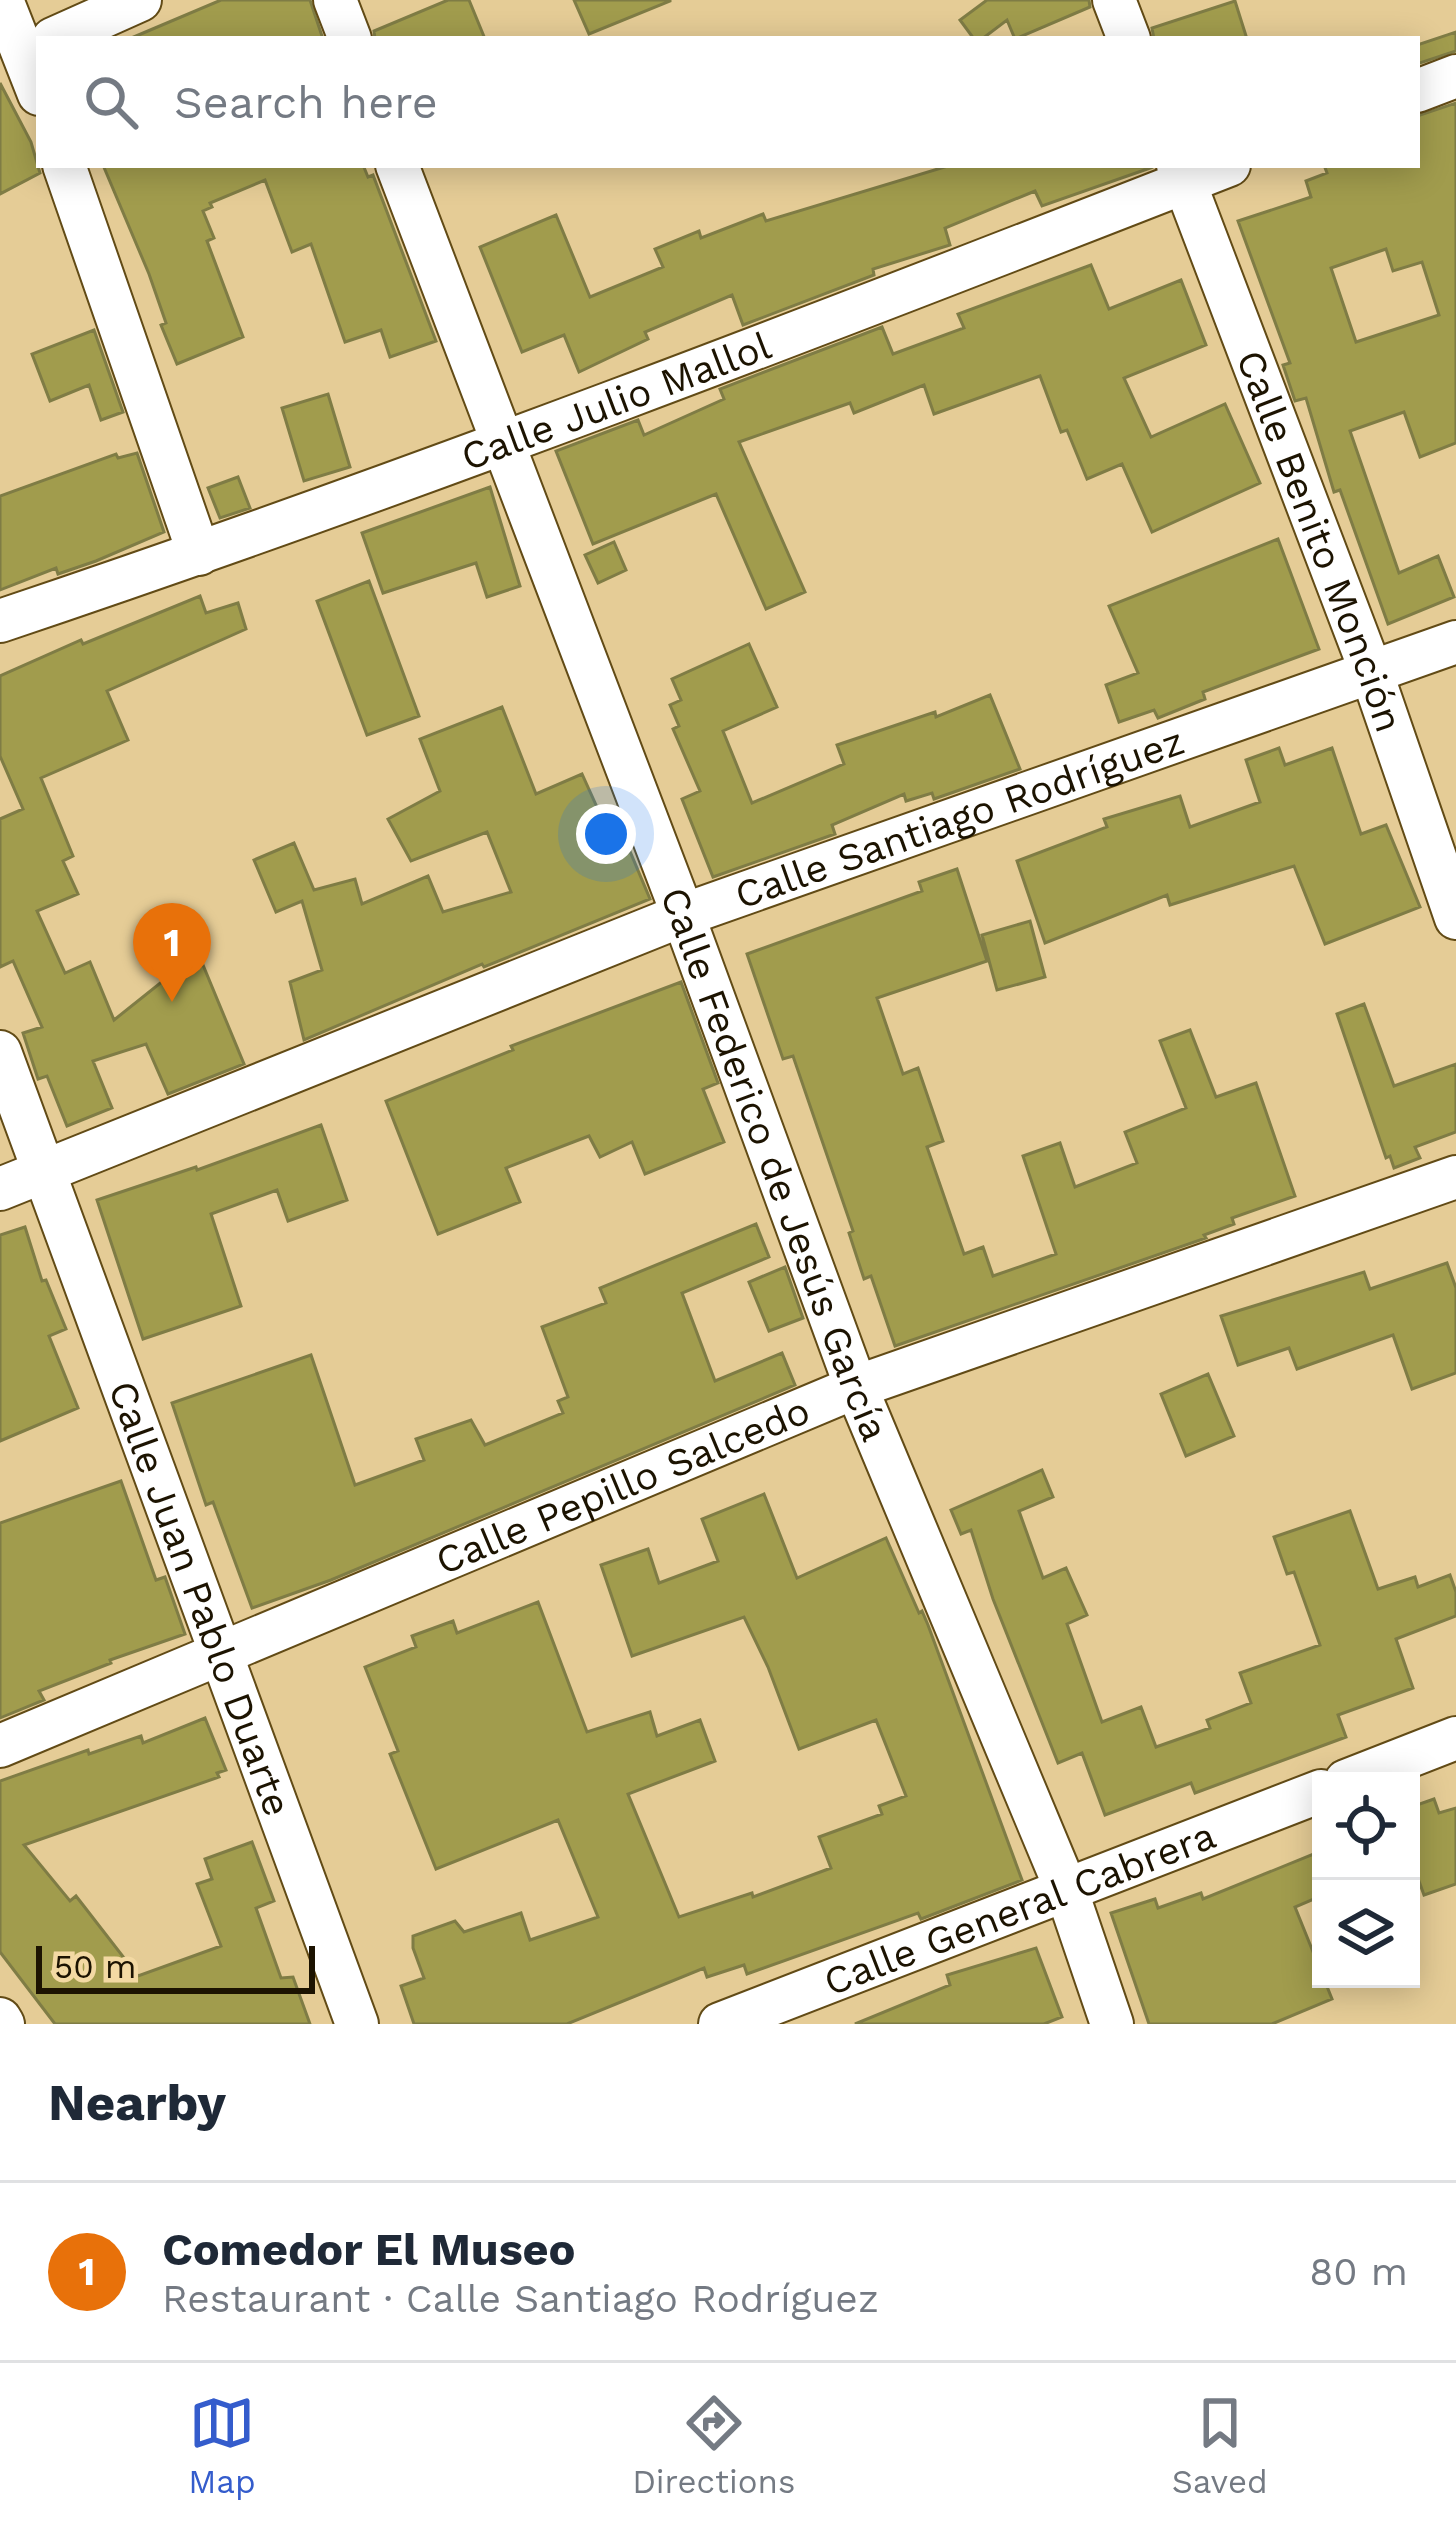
<!DOCTYPE html>
<html lang="en">
<head>
<meta charset="utf-8">
<style>
  :root { --surface:#fff; --page:#f2f2f3; --text:#1f2937; --muted:#747a83; --line:#e0e1e3; --accent:#345ccc }
  body { margin:0; font-family:"Work Sans",sans-serif; background:var(--page); color:var(--text) }
  .controls { position:absolute; right:36px; bottom:36px; display:grid; overflow:hidden; border-radius:0px; box-shadow:0 6px 30px #0003 }
  .controls button { width:108px; height:108px; display:grid; place-items:center; padding:0; border:0; border-bottom:3px solid var(--line); background:var(--surface); color:var(--text); font:60px sans-serif }
  .scale { position:absolute; left:36px; bottom:30px; width:279px; box-sizing:border-box; padding-left:12px; border:6px solid #1c1301; border-top:0; font-size:33px; line-height:42px; white-space:nowrap; color:#1c1301; -webkit-text-stroke:9px #f3d9a3; paint-order:stroke }
  .you { position:absolute; left:606px; top:834px; width:42px; height:42px; margin:-30px; border:9px solid #fff; border-radius:50%; background:#1a73e8; box-shadow:0 0 0 18px #1a73e833 }
  .badge { display:grid; place-items:center; width:78px; height:78px; border-radius:50%; background:var(--accent); color:#fff; font-size:39px; font-weight:700 }
  .pin { position:absolute; translate:-50% -99px; filter:drop-shadow(0 3px 6px #0008) }
  .pin::after { content:''; position:absolute; top:63px; width:42px; height:36px; background:inherit; clip-path:polygon(0 0,100% 0,50% 100%) }
  .list { margin:0; padding:0; list-style:none }
  h2 { display:flex; justify-content:space-between; align-items:center; height:156px; margin:0; padding:0 48px; font-size:51px }
  h2 small { font-size:39px; font-weight:400; color:var(--muted) }
  .list li { display:grid; grid-template-columns:78px 1fr auto; gap:36px; align-items:center; box-sizing:border-box; height:180px; padding:0 48px; border-top:3px solid var(--line) }
  .list b { display:block; font-size:45px; white-space:nowrap }
  .list p { margin:0; font-size:39px; white-space:nowrap; color:var(--muted) }
  .list em { font-size:39px; font-style:normal; color:var(--muted) }
  .icon { flex:none; width:66px; height:66px; fill:none; stroke:currentColor; stroke-width:2; stroke-linecap:round; stroke-linejoin:round }
  .map { position:relative; flex:none; width:1456px; height:2024px; overflow:hidden }
  .search { position:absolute; background:var(--surface); box-shadow:0 6px 30px #0003; left:36px; right:36px; top:36px; height:132px; display:flex; align-items:center; gap:30px; box-sizing:border-box; padding:0 42px; border-radius:0px; color:var(--muted); font-size:45px }
  .sheet { height:336px; background:var(--surface) }
  nav { display:flex; justify-content:space-around; align-items:center; box-sizing:border-box; height:168px; border-top:3px solid var(--line); background:var(--surface); font-size:33px; color:var(--muted) }
  nav a { display:grid; justify-items:center; gap:6px }
  nav .on { color:var(--accent) }
  .map>svg:first-child { display:block }
  .building { fill:#a19c4d; stroke:#7f7c45; stroke-width:3; fill-rule:evenodd }
  .lines { fill:none; stroke-linecap:round; stroke-linejoin:round }
  .minor-casing { stroke:#624b16; stroke-width:46 }
  .minor { stroke:#fff; stroke-width:42 }
  .labels { text-anchor:middle; stroke-width:9; stroke-linejoin:round; paint-order:stroke }
  .street-label { font-size:39px; fill:#1c1301; stroke:#f3d9a3 }
</style>
</head>
<body>
<div class="map">
<svg width="1456" height="2024" viewBox="0 0 1456 2024">
  <rect width="100%" height="100%" fill="#e5cc96"/>
  <path class="building" d="M221 0H310L323 39H129Z
    M448 0H469L485 39H375L374 31Z
    M574 0H670V1L589 34Z
    M987 0H1089L1090 7 1015 39 1007 20 982 39H974L960 20Z
    M1235 1 1247 39H1154L1152 28Z
    M1456 32V51L1417 64V45Z
    M0 83 31 142 40 173 0 194Z
    M1456 103V443L1420 457 1404 412 1350 431 1399 573 1438 556 1454 597 1388 624 1340 490 1334 492 1306 398 1295 401 1283 365 1290 363 1238 221 1311 197 1306 181 1327 173 1324 165H1417V116ZM1386 249 1393 271 1422 262 1439 315 1356 342 1331 268Z
    M103 165H363L368 177 373 175 436 341 390 357 381 330 345 342 311 244 292 252 265 180 210 203 212 207 203 211 214 238 207 241 243 337 177 364 161 325 166 323 149 274Z
    M951 165 1153 167 1042 206 1035 191 945 228 950 245 873 269 874 275 743 325 732 295 645 332 648 339 579 372 564 335 522 352 480 247 556 215 590 297 663 267 655 249 699 231 701 238 763 214 766 221Z
    M1091 265 1109 309 1181 280 1206 345 1124 378 1151 437 1225 404 1260 483 1152 532 1122 464 1087 479 1067 430 1061 432 1040 376 934 414 924 385 854 413 850 403 739 442 805 592 766 609 716 494 593 544 556 451 638 420 644 435 724 399 720 389 882 327 893 354 964 328 958 314Z
    M94 330 123 412 101 420 89 385 50 401 32 354Z
    M328 394 350 467 304 481 282 408Z
    M137 453 164 532 96 561 58 574 56 568 0 590V496L116 454 118 458Z
    M238 477 250 508 220 518 208 488Z
    M490 487 520 586 487 597 476 563 383 593 362 533Z
    M1278 539 1319 649 1203 692 1205 699 1158 718 1154 710 1119 722 1106 685 1138 673 1109 606Z
    M614 542 626 570 598 583 585 555Z
    M369 581 419 716 367 735 317 601Z
    M200 596 206 613 238 603 246 629 107 691 128 740 41 778 73 856 63 861 78 894 37 911 65 973 90 962 114 1020 198 953 244 1064 168 1094 146 1044 93 1061 112 1108 67 1126 47 1076 38 1079 23 1033 42 1027 13 961 0 967V819L23 809 0 756V676L81 640 83 644Z
    M749 644 777 707 723 731 752 803 844 764 837 745 935 712 936 717 990 695 1020 769 934 799 932 793 906 801 904 794 832 825 835 834 713 877 682 799 700 791 673 729 679 726 670 705 681 700 672 679Z
    M502 707 536 794 582 774 601 816 613 811 650 899 484 967 482 964 304 1040 290 982 322 970 313 939 302 901 276 912 254 860 294 843 314 890 355 879 362 904 428 876 443 912 511 892 487 832 411 861 388 819 440 791 420 739Z
    M1279 748 1285 765 1332 748 1361 834 1386 825 1420 907 1325 944 1294 866 1170 905 1167 895 1045 943 1017 861 1107 827 1104 819 1180 796 1190 827 1260 802 1246 760Z
    M957 869 987 961 877 998 903 1074 918 1068 943 1141 927 1147 964 1254 983 1247 993 1276 1056 1254 1023 1156 1060 1143 1075 1187 1137 1163 1125 1132 1186 1108 1160 1041 1190 1030 1216 1097 1256 1083 1295 1196 1232 1218 1234 1224 1204 1235 1206 1238 895 1346 871 1276 864 1279 849 1233 853 1231 793 1056 783 1059 747 954 922 891 919 882Z
    M1030 921 1045 977 997 990 982 935Z
    M681 982 718 1083 703 1089 724 1142 645 1174 632 1142 600 1157 589 1136 506 1168 520 1202 438 1234 386 1101 513 1050 511 1046Z
    M1364 1004 1394 1086 1456 1064V1132L1415 1147 1420 1158 1394 1168 1390 1156 1386 1158 1337 1014Z
    M321 1125 347 1200 288 1221 277 1190 211 1214 241 1306 143 1339 97 1200 196 1167 197 1170Z
    M756 1224 769 1257 682 1293 715 1381 782 1353 795 1385 331 1580 252 1608 213 1502 206 1505 172 1403 311 1355 355 1485 424 1460 416 1439 471 1420 485 1445 563 1413 558 1401 568 1397 542 1327 606 1303 600 1288Z
    M25 1227 42 1281 46 1280 66 1329 49 1336 78 1408 0 1441V1235Z
    M1447 1263 1456 1288V1373L1412 1389 1393 1335 1297 1369 1289 1348 1238 1365 1221 1316 1364 1272 1370 1289Z
    M785 1267 803 1318 769 1331 749 1282Z
    M1208 1374 1234 1436 1186 1456 1161 1394Z
    M1042 1470 1053 1497 1019 1511 1043 1578 1066 1568 1087 1615 1067 1624 1102 1722 1141 1707 1156 1747 1210 1728 1207 1720 1251 1703 1240 1673 1320 1645 1294 1572 1287 1574 1274 1537 1350 1511 1378 1589 1415 1577 1418 1587 1450 1575 1456 1592V1616L1396 1639 1413 1688 1338 1715 1346 1737 1195 1793 1191 1783 1105 1815 1082 1753 1058 1763 993 1599 971 1530 961 1534 951 1510Z
    M121 1481 156 1580 165 1577 185 1634 110 1660 111 1663 39 1691 44 1700 0 1718V1523Z
    M764 1494 797 1578 886 1538 919 1613 922 1611 928 1625 1022 1880 921 1919 918 1913 747 1974 744 1965 707 1977 704 1968 567 2024H414L401 1986 424 1978 413 1948V1936L455 1921 464 1932 521 1913 530 1940 598 1917 558 1820 436 1869 390 1754 398 1751 365 1667 416 1647 412 1636 453 1621 457 1633 538 1602 587 1732 650 1712 657 1736 700 1720 715 1761 628 1794 679 1917 752 1893 753 1897 831 1868 819 1837 882 1814 879 1806 906 1796 876 1720 799 1749 768 1667 744 1617 632 1656 601 1565 648 1549 659 1583 718 1561 702 1519Z
    M205 1718 226 1770 217 1773 219 1777 24 1845 70 1901 76 1896 138 1976 221 1946 197 1884 212 1879 205 1859 252 1842 274 1901 256 1908 281 1978 293 1977 310 2024H55L0 1952V1781L88 1750 89 1754 141 1736 143 1743Z
    M1434 1799 1439 1813 1456 1808V1884L1424 1895 1411 1859V1807Z
    M1321 1851V1896L1295 1907 1332 1999 1272 2024H1149L1111 1913 1155 1899 1158 1908 1201 1893 1203 1899Z
    M1036 1948 1062 2017 1044 2024H855L950 1985 947 1975Z"/>
  <g class="lines">
    <g class="minor-casing">
      <g id="minor">
        <path d="M2 0 39 94"/>
        <path d="M335 0 350 39"/>
        <path d="M1114 0 1129 39"/>
        <path d="M53 39 140 0"/>
        <path d="M1417 91 1456 76"/>
        <path d="M64 165 199 554"/>
        <path id="s1" d="M397 165 683 915 856 1387 1066 1889 1112 2024"/>
        <path id="s2" d="M1178 165 1372 674 1456 918"/>
        <path id="s3" d="M0 621C414 482 822 324 1229 165"/>
        <path id="s4" d="M0 1052 357 2024"/>
        <path id="s5" d="M0 1189 683 915 1456 642"/>
        <path id="s6" d="M0 1746 856 1387 1456 1177"/>
        <path d="M1346 1781 1456 1738"/>
        <path d="M0 2019 3 2024"/>
        <path id="s7" d="M720 2024 1321 1791"/>
      </g>
    </g>
    <use href="#minor" class="minor"/>
  </g>
  <g class="labels">
    <g class="street-label">
      <text dy="14" stroke="none"><textPath href="#s3" startOffset="654">Calle Julio Mallol</textPath></text>
      <text dy="14" stroke="none"><textPath href="#s2" startOffset="402">Calle Benito Monción</textPath></text>
      <text dy="14" stroke="none"><textPath href="#s5" startOffset="1029">Calle Santiago Rodríguez</textPath></text>
      <text dy="14" stroke="none"><textPath href="#s1" startOffset="1068">Calle Federico de Jesús García</textPath></text>
      <text dy="14" stroke="none"><textPath href="#s6" startOffset="675">Calle Pepillo Salcedo</textPath></text>
      <text dy="14" stroke="none"><textPath href="#s4" startOffset="582">Calle Juan Pablo Duarte</textPath></text>
      <text dy="14" stroke="none"><textPath href="#s7" startOffset="321">Calle General Cabrera</textPath></text>
    </g>
  </g>
</svg>
<div class="controls">
<button><svg class="icon" aria-label="locate" viewBox="0 0 24 24"><circle cx="12" cy="12" r="6"/><path d="M12 2v4M12 18v4M2 12h4M18 12h4"/></svg></button>
<button><svg class="icon" aria-label="layers" viewBox="0 0 24 24"><path d="M12 4l9 5-9 5-9-5zM3 14l9 5 9-5"/></svg></button>
</div>
<div class="scale">50 m</div>
<div class="you"></div>
<div class="pin badge" style="left:172px;top:1002px;background:#e8710a">1</div>
<div class="search"><svg class="icon" aria-label="search" viewBox="0 0 24 24"><circle cx="10" cy="10" r="6"/><path d="M15 15l6 6"/></svg>Search here</div>
</div>
<section class="sheet">
<h2>Nearby<small></small></h2>
<ul class="list">
<li><span class="badge" style="background:#e8710a">1</span><div><b>Comedor El Museo</b><p>Restaurant · Calle Santiago Rodríguez</p></div><em>80 m</em></li>
</ul>
</section>
<nav>
<a class="on"><svg class="icon" aria-label="map" viewBox="0 0 24 24"><path d="M3 6l6-2 6 2 6-2v14l-6 2-6-2-6 2zM9 4v14M15 6v14"/></svg>Map</a>
<a><svg class="icon" aria-label="directions" viewBox="0 0 24 24"><path d="M12 3l9 9-9 9-9-9zM9 14v-3h6M13 9l2 2-2 2"/></svg>Directions</a>
<a><svg class="icon" aria-label="saved" viewBox="0 0 24 24"><path d="M7 4h10v16l-5-4-5 4z"/></svg>Saved</a>
</nav>
</body>
</html>
